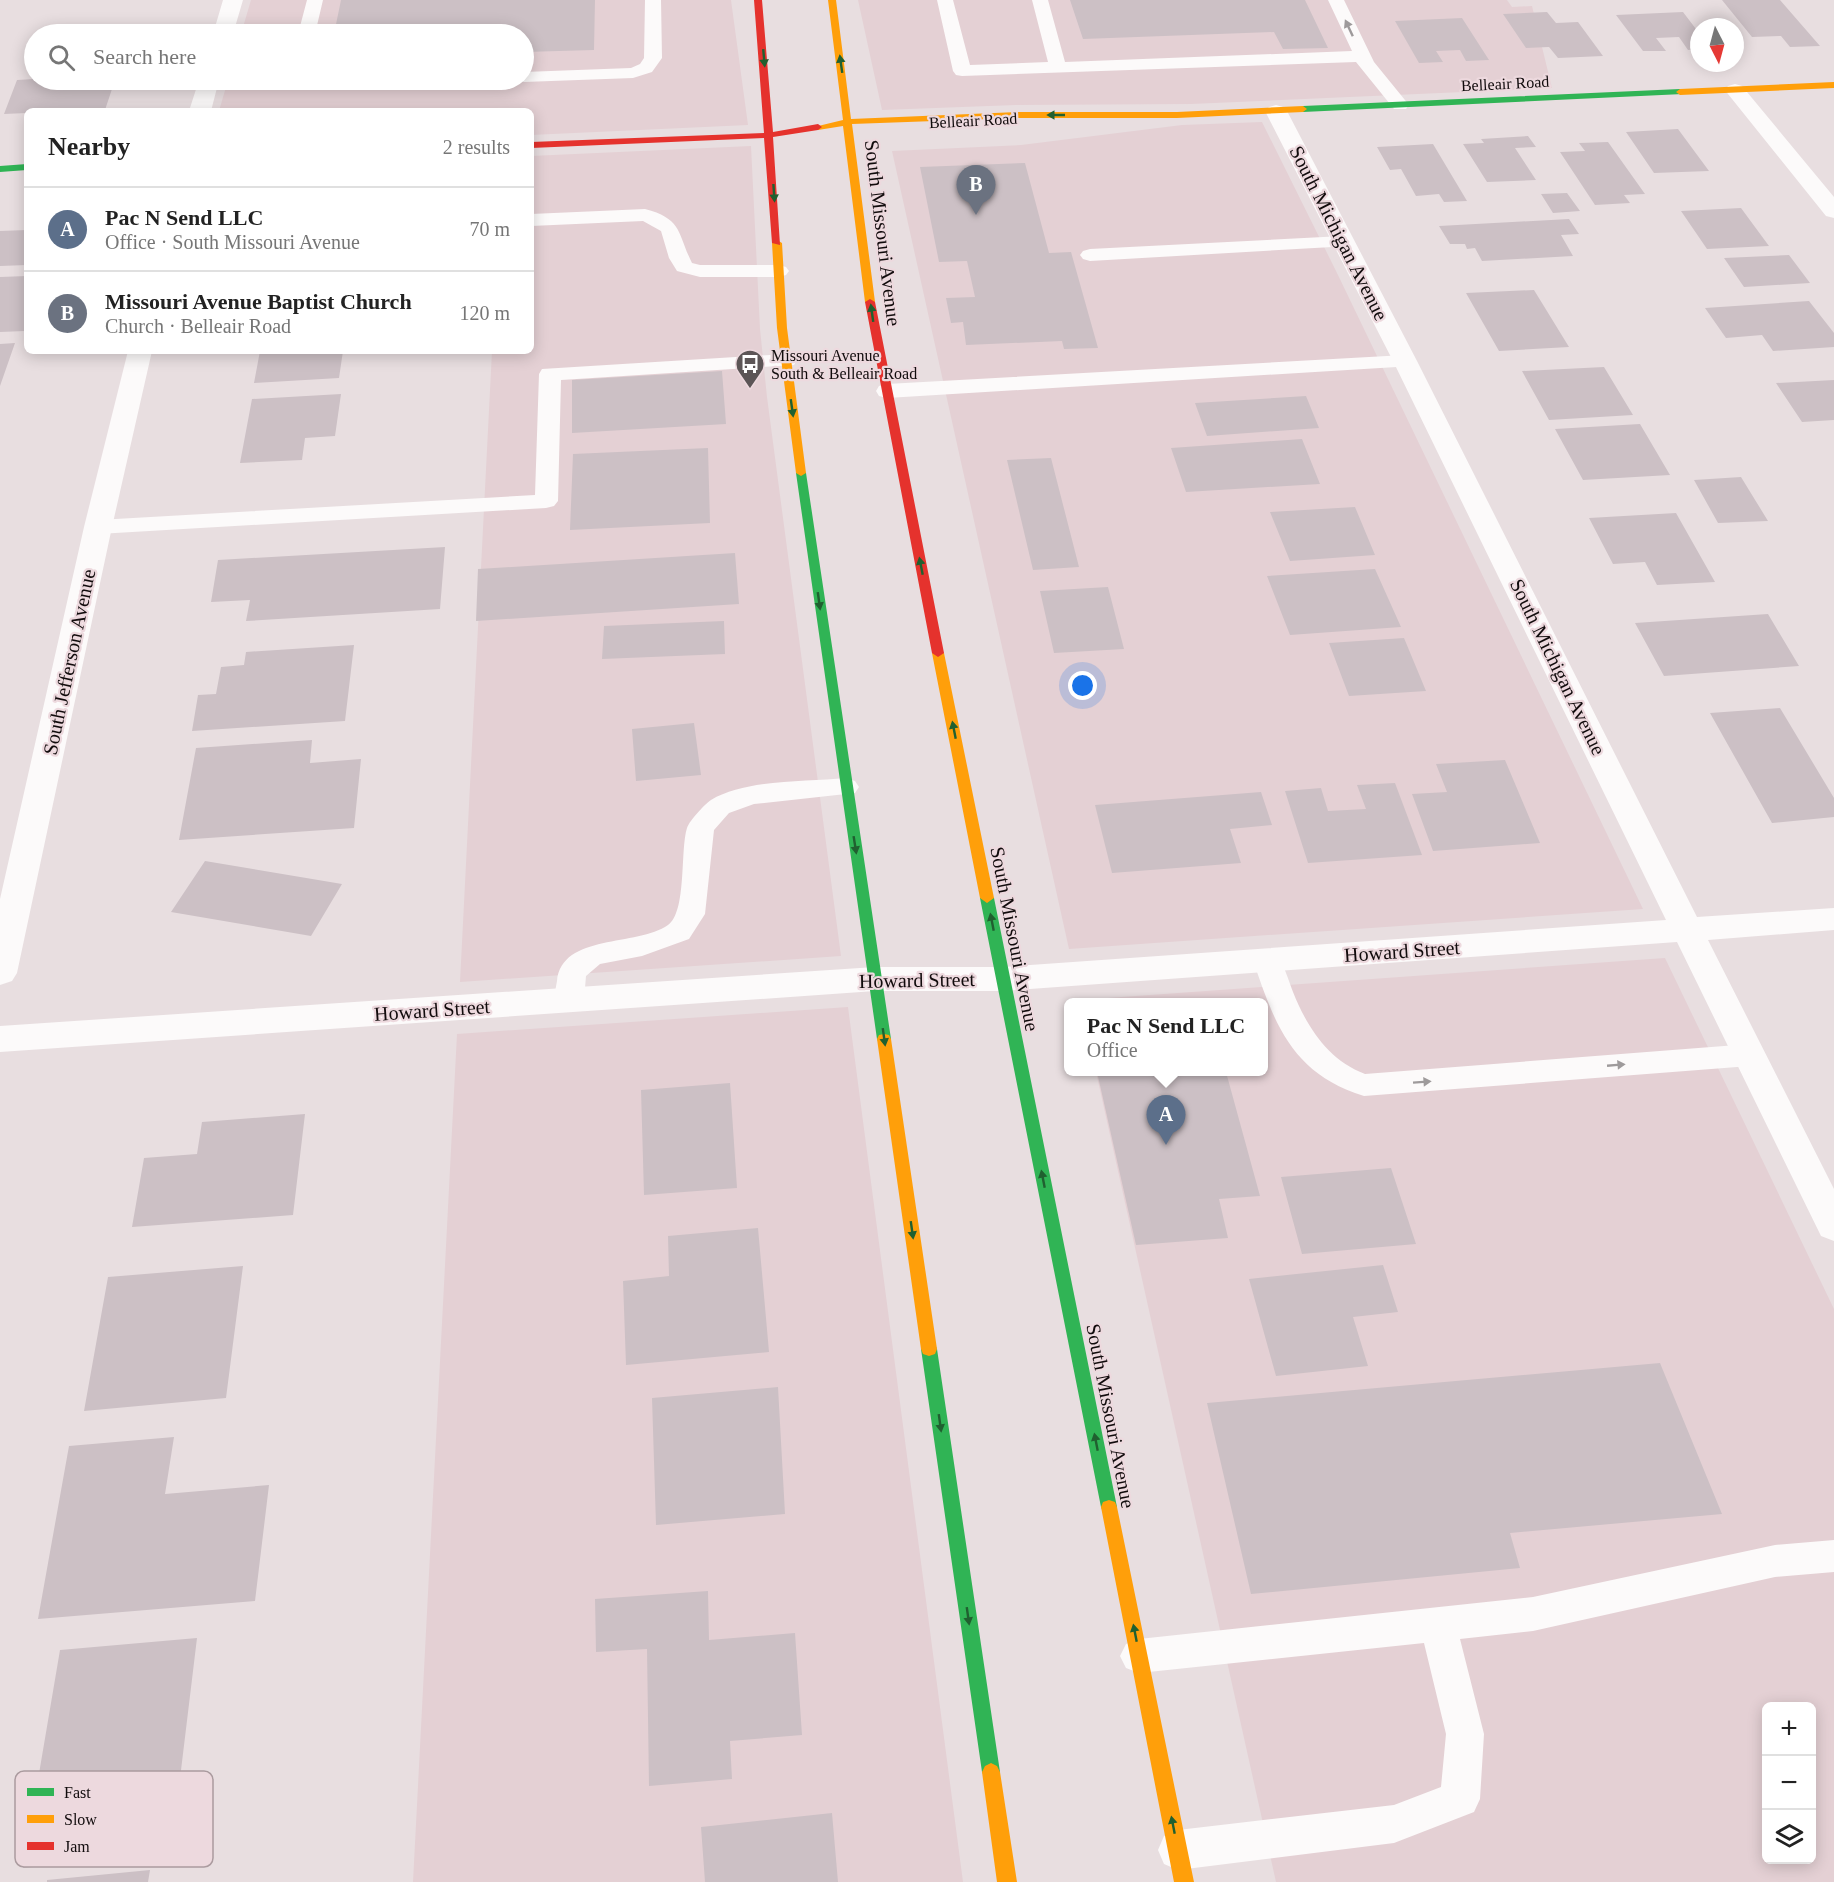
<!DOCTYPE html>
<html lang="en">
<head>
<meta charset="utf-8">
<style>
  :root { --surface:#fff; --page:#f2f2f2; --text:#222; --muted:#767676; --line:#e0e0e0; --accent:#0b8043 }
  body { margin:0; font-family:Georgia,serif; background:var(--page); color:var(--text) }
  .controls { position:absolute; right:18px; bottom:18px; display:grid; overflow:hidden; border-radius:9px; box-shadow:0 3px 15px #0003 }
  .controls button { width:54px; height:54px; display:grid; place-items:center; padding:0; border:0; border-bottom:2px solid var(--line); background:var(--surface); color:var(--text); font:30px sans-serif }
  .compass { position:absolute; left:1690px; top:18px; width:54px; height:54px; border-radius:50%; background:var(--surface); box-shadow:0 3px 15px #0003; rotate:174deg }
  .you { position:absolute; left:1083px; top:686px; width:21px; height:21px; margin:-15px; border:4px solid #fff; border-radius:50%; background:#1a73e8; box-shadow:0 0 0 9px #1a73e833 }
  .badge { display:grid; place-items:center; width:39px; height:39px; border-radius:50%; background:var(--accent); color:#fff; font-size:20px; font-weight:700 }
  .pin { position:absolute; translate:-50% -50px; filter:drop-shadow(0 2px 3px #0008) }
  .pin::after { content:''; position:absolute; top:32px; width:21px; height:18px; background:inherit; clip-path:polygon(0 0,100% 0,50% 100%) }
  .popup { position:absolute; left:1064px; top:998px; width:204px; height:78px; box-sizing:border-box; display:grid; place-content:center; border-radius:9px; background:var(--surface); filter:drop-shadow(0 2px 4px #0005); font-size:20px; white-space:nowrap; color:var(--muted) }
  .popup b { font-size:22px; color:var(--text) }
  .popup::after { content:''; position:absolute; left:50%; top:100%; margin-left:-12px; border:12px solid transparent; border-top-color:var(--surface) }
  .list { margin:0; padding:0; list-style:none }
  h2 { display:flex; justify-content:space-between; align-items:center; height:78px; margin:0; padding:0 24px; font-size:26px }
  h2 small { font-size:20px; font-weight:400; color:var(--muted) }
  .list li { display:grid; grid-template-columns:39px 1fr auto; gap:18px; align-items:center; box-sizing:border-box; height:84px; padding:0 24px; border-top:2px solid var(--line) }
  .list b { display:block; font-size:22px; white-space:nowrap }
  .list p { margin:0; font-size:20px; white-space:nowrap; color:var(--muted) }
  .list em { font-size:20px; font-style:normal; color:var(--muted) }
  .icon { flex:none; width:33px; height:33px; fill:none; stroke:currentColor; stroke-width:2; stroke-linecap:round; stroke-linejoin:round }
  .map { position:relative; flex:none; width:1834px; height:1882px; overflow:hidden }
  .search { position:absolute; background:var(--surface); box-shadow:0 3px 15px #0003; left:24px; top:24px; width:510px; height:66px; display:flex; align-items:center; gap:15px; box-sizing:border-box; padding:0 21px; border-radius:33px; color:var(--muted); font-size:22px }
  .panel { position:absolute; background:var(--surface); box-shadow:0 3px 15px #0003; left:24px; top:108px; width:510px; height:246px; border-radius:9px }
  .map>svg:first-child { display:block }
  .built { fill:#e4d0d4; fill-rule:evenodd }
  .building { fill:#ccc0c5 }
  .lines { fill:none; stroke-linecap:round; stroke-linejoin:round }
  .lane { fill:#fcfafa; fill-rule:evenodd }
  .street { fill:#fcfafa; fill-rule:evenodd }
  .fast { fill:#30b455; fill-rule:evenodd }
  .slow { fill:#ff9f0a; fill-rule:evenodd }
  .jam { fill:#e5322d; fill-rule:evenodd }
  .oneway { fill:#9e9a9b }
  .oneway2 { fill:#206030 }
  .labels { text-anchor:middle; stroke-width:4.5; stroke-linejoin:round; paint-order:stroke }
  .far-street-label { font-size:16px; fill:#110b0c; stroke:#edd9de }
  .far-poi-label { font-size:16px; fill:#110b0c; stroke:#edd9de; text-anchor:start }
  .street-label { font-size:20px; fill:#110b0c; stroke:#edd9de }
  .key { fill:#edd9de; stroke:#ab9b9f; stroke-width:1.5 }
  .key-label { font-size:16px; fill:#110b0c }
</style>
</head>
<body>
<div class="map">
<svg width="1834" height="1882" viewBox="0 0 1834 1882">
  <rect width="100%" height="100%" fill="#e8dee0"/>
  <path class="built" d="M251 0H731L748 125 531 135V111H219L228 80H524V34H241Z
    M858 0H1507L1512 7 1532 6 1552 88 1191 104 1016 105 882 110Z
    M1262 122 1338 275 1643 909 1069 949 892 151 1021 145 1182 125Z
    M751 146 760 329 767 397 841 956 460 982 492 351H531V156Z
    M1665 958 1834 1309V1882H1276L1096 1072H1264V1002H1081L1080 1000ZM1766 1706H1812V1860H1766Z
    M848 1007 963 1882H413L457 1034Z"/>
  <path class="building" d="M341 0H595L594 50 524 52V34H334Z
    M1070 0H1305L1328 48 1283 49 1274 32 1083 39Z
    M1722 0H1780L1820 46 1790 47 1781 36 1752 37Z
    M1547 12 1556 23 1578 22 1603 56 1558 58 1549 47 1526 48 1503 14Z
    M1683 12 1699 33V49L1688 50 1679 37 1656 38 1666 51H1643L1616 15Z
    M1462 18 1489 60 1466 61 1460 50 1436 51 1443 62 1419 63 1395 21Z
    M133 25 130 34H84L87 27Z
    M17 80 34 79 115 80 105 110 27 111V113L4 114Z
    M1678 129 1709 171 1654 173 1626 132Z
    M1528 136 1536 147 1515 148 1536 180 1487 182 1463 144 1484 143 1481 139Z
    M1608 142 1645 194 1624 195 1630 203 1595 205 1560 152 1585 151 1579 143Z
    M1433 144 1467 201 1444 202 1439 194 1416 196 1401 169 1390 170 1377 147Z
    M1025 163 1049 253 1071 252 1098 348 1064 349 1062 341 966 345 963 322 951 323 946 298 975 297 967 261 939 262 920 167Z
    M1567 193 1580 211 1553 213 1541 194Z
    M1741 208 1769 246 1707 249 1681 211Z
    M1569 219 1579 234 1561 235 1573 256 1482 261 1475 248 1467 249 1465 244H1450L1439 226Z
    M27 230V265L0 266V231Z
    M1789 255 1810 283 1744 287 1724 258Z
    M27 276V324L25 331 0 332V277Z
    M1534 290 1569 347 1499 351 1466 293Z
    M1809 301 1834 333V347L1773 351 1762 335 1726 338 1705 308Z
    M15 343 0 386V344Z
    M260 351H343L339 378 254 383Z
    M1604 367 1633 415 1549 420 1522 371Z
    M722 371 726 424 572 433V380Z
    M1834 380V420L1802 422 1776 383Z
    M341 394 335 436 305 438 302 460 240 463 252 399Z
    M1306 396 1319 428 1207 436 1195 403Z
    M1640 424 1670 475 1583 480 1555 429Z
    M1302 439 1320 484 1186 492 1171 448Z
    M708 448 710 523 570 530 573 454Z
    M1051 458 1079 567 1033 570 1007 460Z
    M1741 477 1768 521 1718 523 1694 480Z
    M1355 507 1375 555 1290 561 1270 512Z
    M1676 513 1715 582 1657 585 1645 562 1613 564 1589 518Z
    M445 547 440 609 246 621 250 600 211 602 218 560Z
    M735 553 739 604 476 621 478 569Z
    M1375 569 1401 627 1290 635 1267 576Z
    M1108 587 1124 649 1054 653 1040 591Z
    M1768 614 1799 666 1664 676 1635 623Z
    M724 621 725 654 602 659 604 626Z
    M1404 638 1426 691 1349 696 1329 643Z
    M354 645 345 721 192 731 198 695 216 694 221 667 244 665 246 652Z
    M1780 708 1834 798V817L1772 823 1710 713Z
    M694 723 701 775 636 781 632 729Z
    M312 740 310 763 361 759 354 828 179 840 196 748Z
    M1505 760 1540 843 1433 851 1412 794 1447 792 1436 764Z
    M1395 783 1422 855 1308 863 1285 791 1321 788 1328 811 1366 809 1357 785Z
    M1261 792 1272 825 1230 829 1241 863 1112 873 1095 805Z
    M205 861 342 884 311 936 171 912Z
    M1097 1072H1226L1260 1196 1219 1199 1228 1238 1136 1245Z
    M730 1083 737 1188 644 1195 641 1090Z
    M305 1114 293 1215 132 1227 144 1158 197 1154 202 1122Z
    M1391 1168 1416 1244 1302 1254 1281 1177Z
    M758 1228 769 1352 626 1365 623 1281 669 1276 668 1236Z
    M1383 1265 1398 1312 1353 1317 1368 1366 1276 1376 1249 1279Z
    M243 1266 226 1398 84 1411 108 1277Z
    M1660 1363 1722 1514 1510 1533 1520 1568 1251 1594 1207 1403Z
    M778 1387 785 1514 656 1525 652 1398Z
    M174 1437 165 1494 269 1485 255 1601 38 1619 69 1446Z
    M708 1591 709 1640 795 1633 802 1735 730 1741 732 1779 649 1786 647 1649 596 1652 595 1599Z
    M197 1638 171 1853 23 1868 60 1650Z
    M832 1813 838 1882H705L701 1827Z
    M150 1870 148 1882H47V1880Z"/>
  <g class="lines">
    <path class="lane" d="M307 0H323L315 34H298Z
      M645 0H661L662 58 652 72 633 78 524 82 517 80H524V72L631 68 640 64 644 58Z
      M937 0H953L970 65 1048 62 1032 0H1048L1065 62 1352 51 1328 0H1344L1374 62 1409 105 1406 109H1394L1356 62 962 76 956 75 953 71Z
      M201 80H459L456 84 450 85 208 88 202 87 199 83Z
      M645 209C683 219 677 233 692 263L700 265H779L786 267 789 271 786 275 779 277H700L677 271 669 258 661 231 643 221 531 226V214Z
      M1343 236 1350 238 1353 242 1350 246 1090 261 1083 259 1080 255 1083 251 1090 249Z
      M786 354 794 355 797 360 794 365 561 380 558 501 554 506 546 508 98 534 90 532 86 527 90 522 98 520 535 495 539 374 542 369Z
      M1405 355 1413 356 1416 361 1413 366 887 398 879 396 876 391 879 386 887 384Z
      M846 778 855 781 859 787 855 793 754 804 729 813 714 830 705 914 689 939 642 956 600 964 586 976 584 1000 579 1007 569 1011 559 1007C553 998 555 992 557 981 562 933 637 947 668 925 687 912 680 850 687 828 690 820 704 805 711 800 746 779 806 782 846 778Z
      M1267 950 1277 953C1284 965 1288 979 1293 992 1307 1027 1328 1060 1365 1074L1750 1044 1761 1047 1765 1055 1761 1063 1750 1066 1364 1096C1293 1074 1275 1026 1253 960L1257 953Z
      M1834 1540V1572L1775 1577 1533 1631 1460 1639 1484 1734 1480 1799 1474 1812 1394 1843 1178 1870 1164 1864 1158 1850 1164 1836 1178 1830 1394 1805 1441 1787 1446 1734 1424 1643 1139 1673 1126 1668 1120 1656 1126 1644 1139 1639 1533 1597 1775 1545Z"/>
    <path class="street" d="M223 0H243L233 34H213Z
      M199 80H219L211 111H189Z
      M1735 84 1742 86 1834 197V218L1826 216 1728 94 1725 90 1728 86Z
      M1276 105 1283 107 1287 111 1417 361 1697 917 1834 908V930L1708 940 1834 1189V1241L1821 1236 1677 942 1003 991H875L0 1052V1026L875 967H1003L1666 920 1393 361 1265 111 1269 107Z
      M128 351H152L112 527 17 973 12 981 0 985V899L84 527Z"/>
    <path class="fast" d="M1680 89 1684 92 1683 94 1303 112 1299 109 1303 106Z
      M27 164V170L0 172V166Z
      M801 470 806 473 891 1039 889 1043H879L877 1039 796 473Z
      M987 893 994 898 1117 1507 1115 1512 1109 1514 1103 1512 1101 1507 980 898Z
      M929 1342 935 1344 937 1349 1000 1772 997 1778 991 1781 985 1778 982 1772 921 1349 923 1344Z"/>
    <path class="slow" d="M828 0H836L851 119 1018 112H1177L1303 106 1307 109 1303 112 1177 118H1018L852 124 875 302 870 305 865 302 843 126 818 130 814 127 843 120Z
      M1834 82V88L1680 95 1676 92 1680 89Z
      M777 240 782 243 787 328 806 473 801 476 796 473 777 328 772 243Z
      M938 649 944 653 994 898 987 903 980 898 932 653Z
      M884 1034 889 1035 891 1039 937 1349 935 1354 929 1356 923 1354 921 1349 877 1039 879 1035Z
      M1109 1500 1115 1502 1117 1507 1194 1882H1174L1101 1507 1103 1502Z
      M991 1763 997 1766 1000 1772 1017 1882H997L982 1772 985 1766Z"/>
    <path class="jam" d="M754 0H762L773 132 818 124 822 127 818 130 773 137 780 245 772 243 764 138 531 148V142L764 133Z
      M870 299 875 302 944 653 938 657 932 653 865 302Z"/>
  </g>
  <defs><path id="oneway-solid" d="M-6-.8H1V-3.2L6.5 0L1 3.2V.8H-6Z" transform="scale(1.5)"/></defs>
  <g class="oneway">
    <use href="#oneway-solid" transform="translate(1349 28) rotate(-115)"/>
    <use href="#oneway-solid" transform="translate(1616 1065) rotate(-5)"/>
    <use href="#oneway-solid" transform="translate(1422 1082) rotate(-4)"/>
  </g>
  <g class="oneway2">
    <use href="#oneway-solid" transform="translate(764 58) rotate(85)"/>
    <use href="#oneway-solid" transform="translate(841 64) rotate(-98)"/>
    <use href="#oneway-solid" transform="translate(1056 115) rotate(180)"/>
    <use href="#oneway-solid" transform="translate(774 193) rotate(86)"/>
    <use href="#oneway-solid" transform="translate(872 313) rotate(-98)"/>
    <use href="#oneway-solid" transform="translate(792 408) rotate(82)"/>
    <use href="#oneway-solid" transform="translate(921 566) rotate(-101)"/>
    <use href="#oneway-solid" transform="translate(819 601) rotate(82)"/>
    <use href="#oneway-solid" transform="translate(954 730) rotate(-101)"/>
    <use href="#oneway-solid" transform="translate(855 845) rotate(81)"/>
    <use href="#oneway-solid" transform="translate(992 922) rotate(-101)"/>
    <use href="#oneway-solid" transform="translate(884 1037) rotate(82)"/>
    <use href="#oneway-solid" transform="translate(1043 1179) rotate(-101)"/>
    <use href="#oneway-solid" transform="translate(912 1230) rotate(82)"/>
    <use href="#oneway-solid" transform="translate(940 1423) rotate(82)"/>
    <use href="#oneway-solid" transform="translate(1096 1442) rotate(-101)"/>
    <use href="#oneway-solid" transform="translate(968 1616) rotate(82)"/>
    <use href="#oneway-solid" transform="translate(1135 1633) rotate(-101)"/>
    <use href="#oneway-solid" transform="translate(1173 1825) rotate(-101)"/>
  </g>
  <defs>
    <g id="bus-pin" transform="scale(1.5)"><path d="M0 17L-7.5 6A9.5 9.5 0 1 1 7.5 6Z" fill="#5c5556" stroke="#edd9de"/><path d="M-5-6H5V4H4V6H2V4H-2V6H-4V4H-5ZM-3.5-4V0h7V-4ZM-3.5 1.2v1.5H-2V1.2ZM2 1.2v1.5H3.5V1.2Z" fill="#fff"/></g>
  </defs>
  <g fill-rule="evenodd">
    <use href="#bus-pin" x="750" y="364"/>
  </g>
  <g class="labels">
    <g class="far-street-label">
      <text transform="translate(1505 83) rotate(-3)" y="6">Belleair Road</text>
      <text transform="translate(973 120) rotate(-3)" y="6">Belleair Road</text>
    </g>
    <g class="far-poi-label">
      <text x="771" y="361">Missouri Avenue<tspan x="771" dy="18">South &amp; Belleair Road</tspan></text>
    </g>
    <g class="street-label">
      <text transform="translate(883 233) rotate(83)" y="7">South Missouri Avenue</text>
      <text transform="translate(1339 233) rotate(63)" y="7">South Michigan Avenue</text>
      <text transform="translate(69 662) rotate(-78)" y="7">South Jefferson Avenue</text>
      <text transform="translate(1558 667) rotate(64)" y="7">South Michigan Avenue</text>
      <text transform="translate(1015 939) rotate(79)" y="7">South Missouri Avenue</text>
      <text transform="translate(1402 951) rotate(-4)" y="7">Howard Street</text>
      <text transform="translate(917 980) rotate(-1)" y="7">Howard Street</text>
      <text transform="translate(432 1010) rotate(-4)" y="7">Howard Street</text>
      <text transform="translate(1111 1416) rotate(79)" y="7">South Missouri Avenue</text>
    </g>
  </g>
  <rect x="15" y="1771" width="198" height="96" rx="9" class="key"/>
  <rect x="27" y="1788" width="27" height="8" fill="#30b455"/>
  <rect x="27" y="1815" width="27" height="8" fill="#ff9f0a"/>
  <rect x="27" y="1842" width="27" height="8" fill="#e5322d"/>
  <g class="key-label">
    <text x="64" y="1798">Fast</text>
    <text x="64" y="1825">Slow</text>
    <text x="64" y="1852">Jam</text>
  </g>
</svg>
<div class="controls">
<button>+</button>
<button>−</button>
<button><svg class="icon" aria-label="layers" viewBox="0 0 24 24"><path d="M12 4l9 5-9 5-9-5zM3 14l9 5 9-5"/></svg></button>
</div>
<svg class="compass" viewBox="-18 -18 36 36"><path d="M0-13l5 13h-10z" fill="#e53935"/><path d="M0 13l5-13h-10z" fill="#767676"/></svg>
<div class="you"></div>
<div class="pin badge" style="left:1166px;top:1145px;background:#5c6f8a">A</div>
<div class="popup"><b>Pac N Send LLC</b>Office</div>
<div class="pin badge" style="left:976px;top:215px;background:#6b7280">B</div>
<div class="search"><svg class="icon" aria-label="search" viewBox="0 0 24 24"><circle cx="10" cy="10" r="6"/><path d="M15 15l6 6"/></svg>Search here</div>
<section class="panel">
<h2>Nearby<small>2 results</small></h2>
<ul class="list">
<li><span class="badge" style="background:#5c6f8a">A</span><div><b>Pac N Send LLC</b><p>Office · South Missouri Avenue</p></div><em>70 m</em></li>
<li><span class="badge" style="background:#6b7280">B</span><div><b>Missouri Avenue Baptist Church</b><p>Church · Belleair Road</p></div><em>120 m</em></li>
</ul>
</section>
</div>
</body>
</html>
